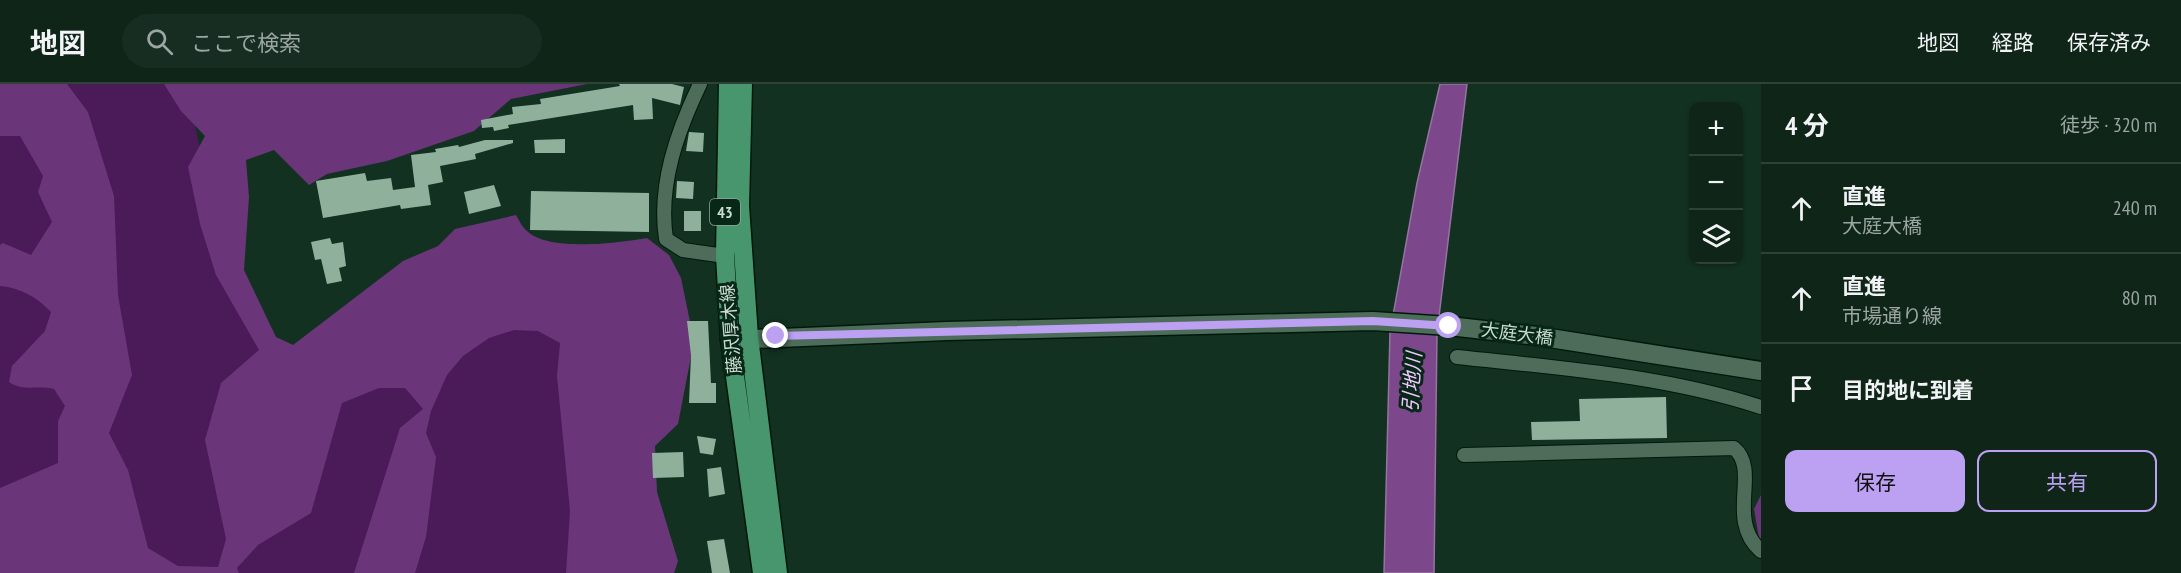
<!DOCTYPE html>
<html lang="ja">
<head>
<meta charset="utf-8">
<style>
  :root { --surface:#0e2518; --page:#172d21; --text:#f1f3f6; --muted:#9ba5a2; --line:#2e4237; --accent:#bca0f2 }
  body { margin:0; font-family:"PT Sans Narrow","Noto Sans JP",sans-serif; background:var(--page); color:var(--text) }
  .controls { position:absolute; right:18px; top:18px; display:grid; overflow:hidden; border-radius:12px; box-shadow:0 2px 4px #0004 }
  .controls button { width:54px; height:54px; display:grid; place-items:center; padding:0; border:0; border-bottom:2px solid var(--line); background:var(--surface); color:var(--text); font:30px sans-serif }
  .stop { position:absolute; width:18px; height:18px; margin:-14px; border:4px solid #bca0f2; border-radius:50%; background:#fff }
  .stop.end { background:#bca0f2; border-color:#fff; box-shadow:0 2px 6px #0008 }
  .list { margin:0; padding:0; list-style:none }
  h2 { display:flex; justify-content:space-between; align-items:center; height:78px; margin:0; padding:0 24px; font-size:26px }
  h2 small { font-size:20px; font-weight:400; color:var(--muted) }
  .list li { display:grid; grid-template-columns:39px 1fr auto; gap:18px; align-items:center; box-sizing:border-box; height:90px; padding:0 24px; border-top:2px solid var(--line) }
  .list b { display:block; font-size:22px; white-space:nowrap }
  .list p { margin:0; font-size:20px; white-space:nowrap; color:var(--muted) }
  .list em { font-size:20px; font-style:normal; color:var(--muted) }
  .actions { display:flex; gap:12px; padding:18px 24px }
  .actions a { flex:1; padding:14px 0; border:2px solid var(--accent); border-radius:12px; text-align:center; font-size:21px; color:var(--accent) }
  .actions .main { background:var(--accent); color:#111 }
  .icon { flex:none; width:33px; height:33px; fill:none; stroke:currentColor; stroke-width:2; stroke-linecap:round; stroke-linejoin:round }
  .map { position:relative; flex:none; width:1761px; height:489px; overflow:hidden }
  header { display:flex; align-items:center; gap:36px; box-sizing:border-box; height:84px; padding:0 30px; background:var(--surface); border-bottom:2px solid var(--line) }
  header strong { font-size:28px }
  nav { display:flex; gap:33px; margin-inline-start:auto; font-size:21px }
  .search { width:420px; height:54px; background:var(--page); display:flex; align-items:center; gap:15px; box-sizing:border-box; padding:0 21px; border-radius:33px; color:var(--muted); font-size:22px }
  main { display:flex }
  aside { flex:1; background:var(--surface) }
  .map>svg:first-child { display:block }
  .green { fill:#4b1a59 }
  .forest { fill:#6a3679 }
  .water { fill:#7c478b; stroke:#9474a0; stroke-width:1.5 }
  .building { fill:#8fb19c }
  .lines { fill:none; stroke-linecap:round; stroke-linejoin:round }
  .street-casing { stroke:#00180a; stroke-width:16 }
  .secondary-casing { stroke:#00180a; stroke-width:21 }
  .primary-casing { stroke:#00180a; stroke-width:21 }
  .street { stroke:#4d6d5a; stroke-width:14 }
  .secondary { stroke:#4d6d5a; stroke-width:18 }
  .primary { stroke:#48966e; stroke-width:18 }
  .route { stroke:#bca0f2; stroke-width:8 }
  .labels { text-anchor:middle; stroke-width:6; stroke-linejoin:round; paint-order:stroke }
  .shield { fill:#072717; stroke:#90a69a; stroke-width:1.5 }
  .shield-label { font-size:16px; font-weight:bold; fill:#cbddd2 }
  .street-label { font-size:18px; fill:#cbddd2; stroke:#072717 }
  .water-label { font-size:20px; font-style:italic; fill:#f2c6ff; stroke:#072717 }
</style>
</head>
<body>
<header>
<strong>地図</strong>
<div class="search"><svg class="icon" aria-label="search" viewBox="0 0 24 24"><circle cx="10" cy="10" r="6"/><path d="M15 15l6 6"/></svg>ここで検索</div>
<nav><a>地図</a><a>経路</a><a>保存済み</a></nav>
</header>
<main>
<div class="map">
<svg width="1761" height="489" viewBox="0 0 1761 489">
  <rect width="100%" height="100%" fill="#123120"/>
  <path class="green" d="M0 0H178L191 25 225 169 290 279 338 303 474 232 564 245 598 489H0Z"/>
  <path class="forest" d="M0 0H67L88 28 114 112 118 211 132 291 109 349 128 386 148 464 178 482 218 483 226 455 205 356 221 299 259 266 216 191 200 140 188 83 205 52 181 27 164 0H587L511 15 474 47 387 77 327 90 309 101 274 66 246 76 249 113 244 186 276 253 293 261 403 177 438 162 455 145 516 131C519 136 522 143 527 147 548 168 620 159 647 154L669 171 681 194 694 257 678 340 655 362 657 408 678 477 674 489H566L570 427 557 292 560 259 538 247 514 246 489 254 463 272 447 291 431 327 426 349 436 373 426 453 415 489H354L400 344 423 325 405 304H379L342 319 311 429 258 461 237 484 239 489H0V404L58 379V337L65 322 54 305C37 301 24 308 9 298L12 282 45 247 51 228C37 213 21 204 0 202V161L3 159 31 171 52 138 38 108 43 92 20 52H0Z
    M1761 411V455L1759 454 1754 425Z"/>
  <path class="water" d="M1440 0H1467L1437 249 1434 489H1384L1390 248 1417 99Z"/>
  <path class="building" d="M619 0H672L684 3 680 21 652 14 653 35 634 36 633 21 508 41 509 44 494 47 493 43 482 44 481 36 513 30 512 23 541 20 540 15 620 2Z
    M689 48 704 49 703 68 686 67Z
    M565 55V69H535L534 56Z
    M485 56H513V59L475 70 476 75 440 82 443 98 428 101 431 121 401 125 400 121 323 134 316 97 365 89 367 97 391 94 393 106 415 103 411 71 436 68 435 65 458 61 459 63Z
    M677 97 694 98 693 115 676 114Z
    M494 101 501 122 469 130 464 108Z
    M531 107 649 109V148L530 146Z
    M684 127H701V147H684Z
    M330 154 332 160 343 158 346 182 339 184 342 197 327 200 321 175 315 176 311 158Z
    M687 237H708L711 299H716V319H689L691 271Z
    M1666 313 1667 354 1532 356 1531 338 1580 337 1579 315Z
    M697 352 716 355 713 371 700 369Z
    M683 368 684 393 653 394 652 369Z
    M721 383 725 410 709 413 707 385Z
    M724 455 730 489H712L707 457Z"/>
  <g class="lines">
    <g class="street-casing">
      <path id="street" d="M700 0C677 48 658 101 666 155L683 166 725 172
        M1457 273C1559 284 1663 291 1761 323
        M1464 371 1734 364C1761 387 1725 435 1761 467"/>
    </g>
    <g class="secondary-casing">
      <path id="secondary" d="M730 256 947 247 1373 237 1449 242 1537 252 1761 287"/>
    </g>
    <g class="primary-casing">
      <path id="primary" d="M728 0 725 172 730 256 762 489
        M743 0 740 122 749 253 778 489"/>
    </g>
    <use href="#street" class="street"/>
    <use href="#secondary" class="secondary"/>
    <use href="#primary" class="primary"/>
  </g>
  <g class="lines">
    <path class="route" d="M776 252 1373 237 1449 242"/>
  </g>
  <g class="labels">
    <rect class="shield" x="710" y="115" width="30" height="26" rx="4.5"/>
    <g class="shield-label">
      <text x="725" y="134">43</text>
    </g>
    <g class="street-label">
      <text transform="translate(731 245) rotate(-95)" y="6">藤沢厚木線</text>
      <text transform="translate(1517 250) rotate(7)" y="6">大庭大橋</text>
    </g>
    <g class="water-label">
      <text transform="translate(1412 298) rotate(-86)" y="7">引地川</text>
    </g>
  </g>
</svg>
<div class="controls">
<button>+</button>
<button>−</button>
<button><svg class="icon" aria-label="layers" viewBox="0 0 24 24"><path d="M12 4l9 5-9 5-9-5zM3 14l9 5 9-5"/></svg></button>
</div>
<div class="stop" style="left:1449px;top:242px"></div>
<div class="stop end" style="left:776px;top:252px"></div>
</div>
<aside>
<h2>4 分<small>徒歩 · 320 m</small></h2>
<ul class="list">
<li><svg class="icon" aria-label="ahead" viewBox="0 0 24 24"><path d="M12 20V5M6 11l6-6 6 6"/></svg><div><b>直進</b><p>大庭大橋</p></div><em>240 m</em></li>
<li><svg class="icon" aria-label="ahead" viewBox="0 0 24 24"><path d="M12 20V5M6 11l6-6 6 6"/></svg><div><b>直進</b><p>市場通り線</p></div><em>80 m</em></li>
<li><svg class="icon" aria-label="arrive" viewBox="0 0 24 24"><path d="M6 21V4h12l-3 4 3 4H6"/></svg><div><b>目的地に到着</b></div></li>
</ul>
<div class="actions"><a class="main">保存</a><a>共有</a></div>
</aside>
</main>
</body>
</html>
